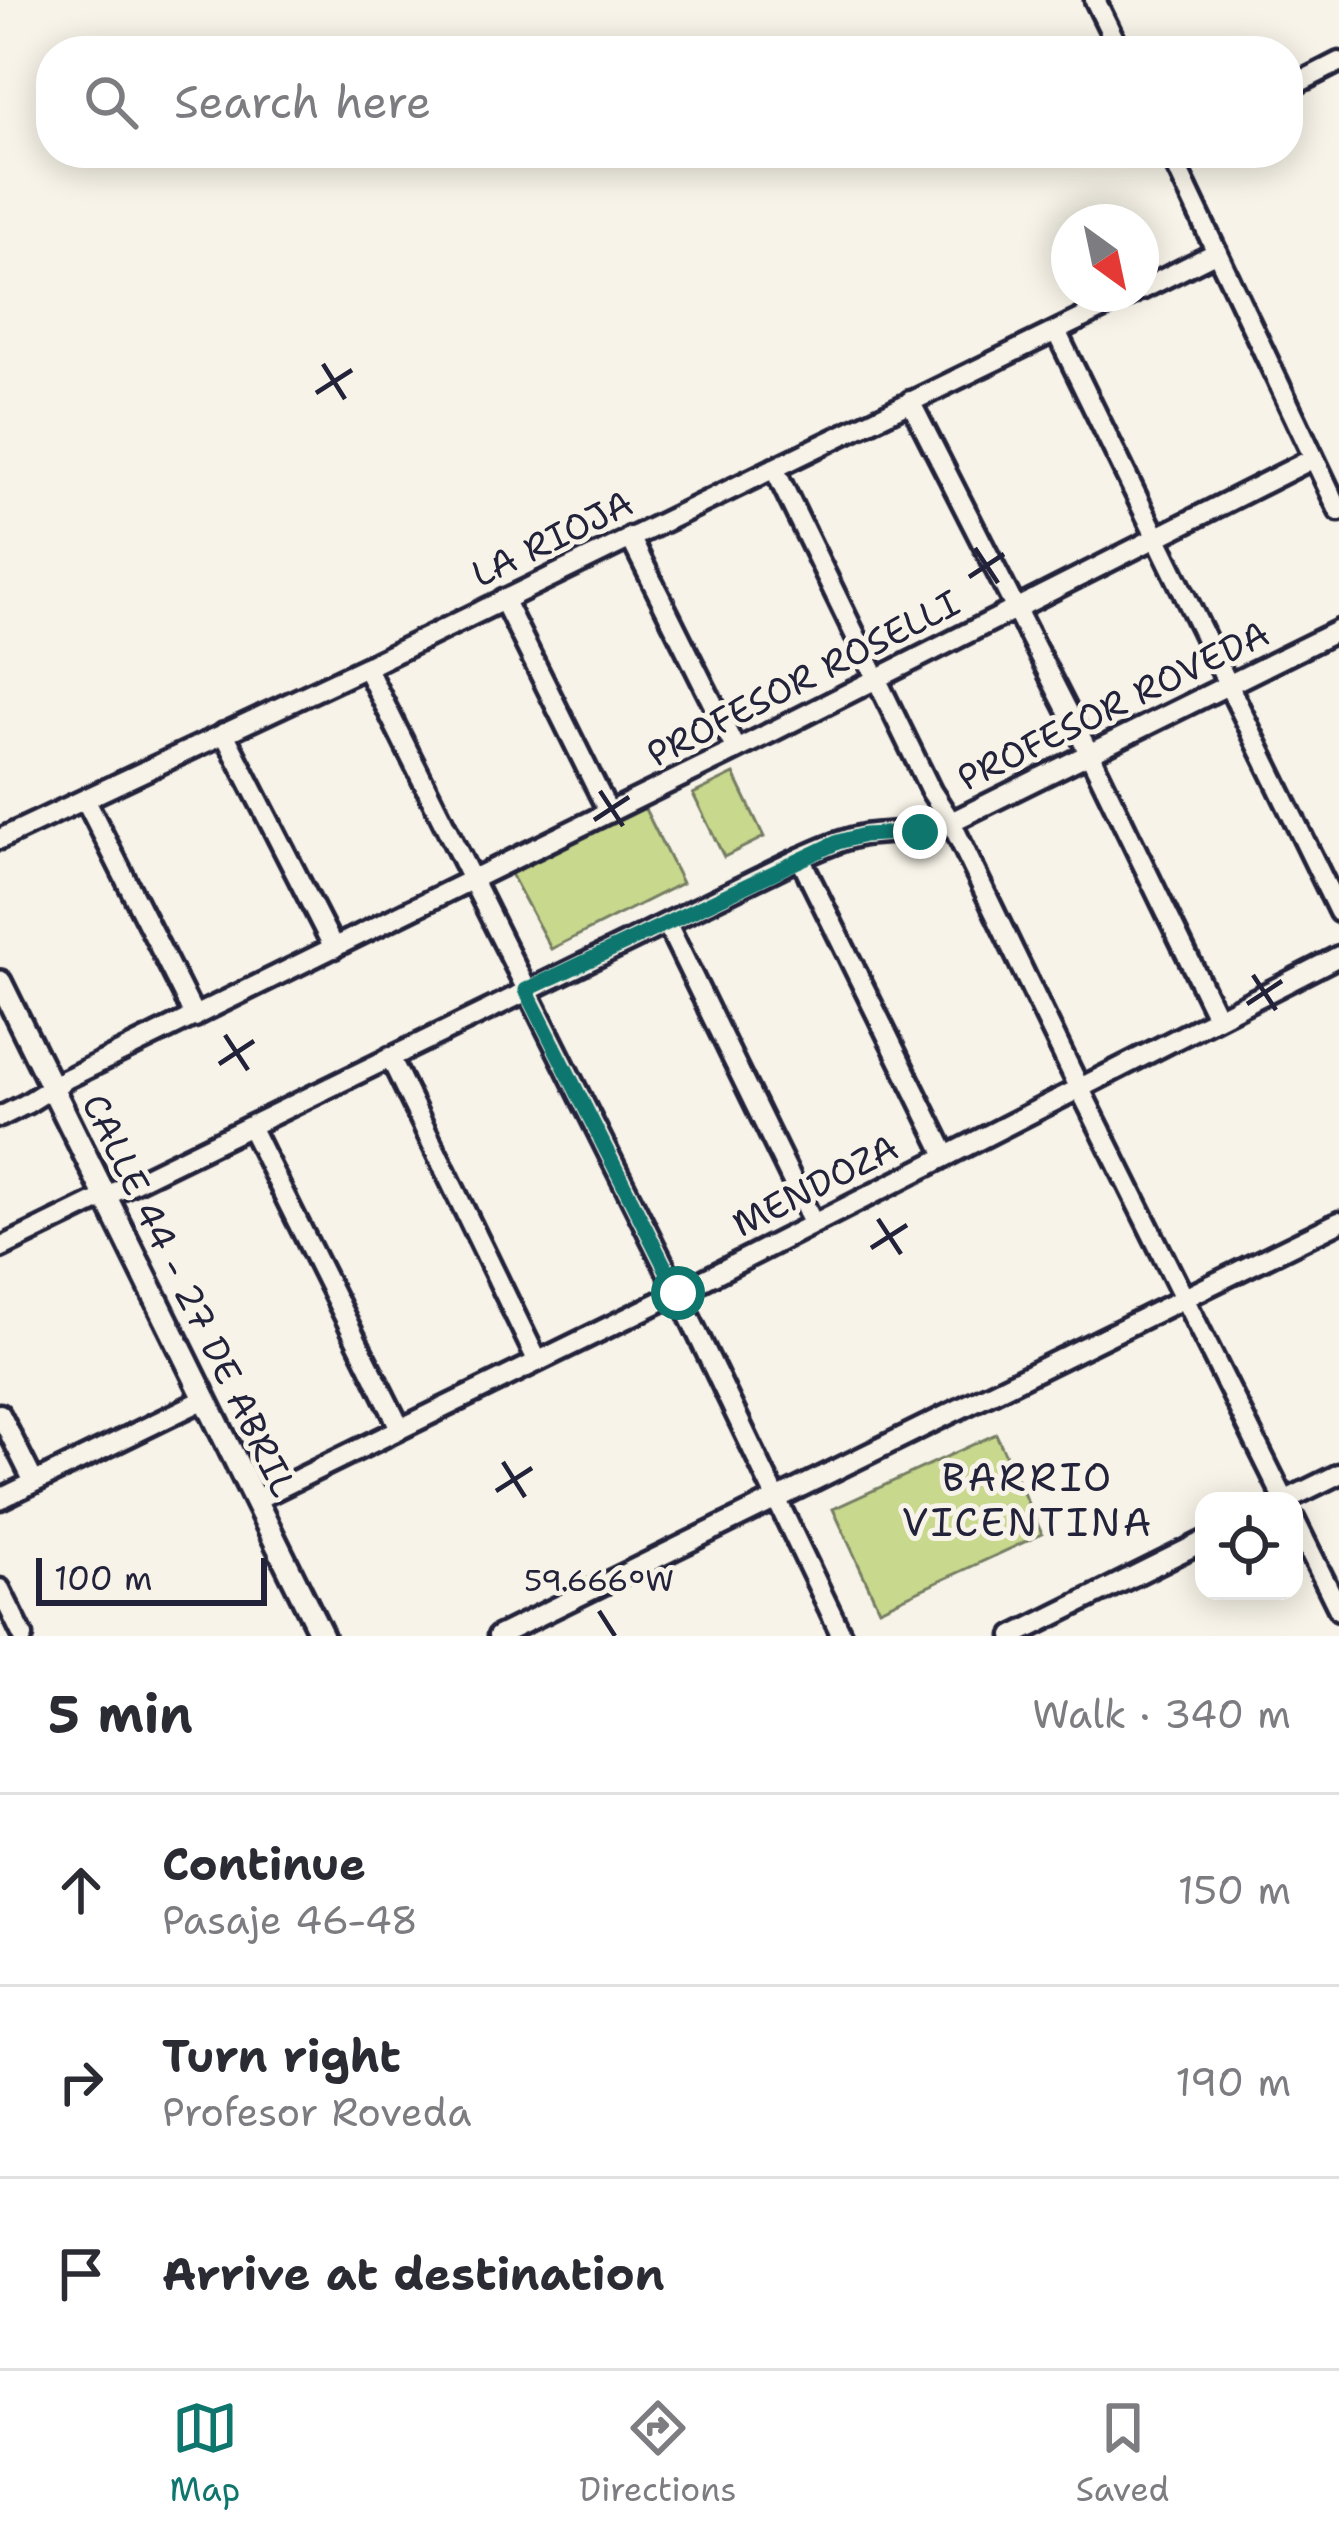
<!DOCTYPE html>
<html lang="en">
<head>
<meta charset="utf-8">
<style>
  :root { --surface:#fff; --page:#f2f2f3; --text:#2b2b33; --muted:#7c7c81; --line:#e1e1e2; --accent:#0f766e }
  body { margin:0; font-family:"Shantell Sans",sans-serif; background:var(--page); color:var(--text) }
  .controls { position:absolute; right:36px; bottom:36px; display:grid; overflow:hidden; border-radius:24px; box-shadow:0 6px 30px #0003 }
  .controls button { width:108px; height:108px; display:grid; place-items:center; padding:0; border:0; border-bottom:3px solid var(--line); background:var(--surface); color:var(--text); font:60px sans-serif }
  .compass { position:absolute; left:1051px; top:204px; width:108px; height:108px; border-radius:50%; background:var(--surface); box-shadow:0 6px 30px #0003; rotate:147deg }
  .scale { position:absolute; left:36px; bottom:30px; width:231px; box-sizing:border-box; padding-left:12px; border:6px solid #22223b; border-top:0; font-size:33px; line-height:42px; white-space:nowrap; color:#22223b; -webkit-text-stroke:9px #f7f3e8; paint-order:stroke }
  .stop { position:absolute; width:36px; height:36px; margin:-27px; border:9px solid #0f766e; border-radius:50%; background:#fff }
  .stop.end { background:#0f766e; border-color:#fff; box-shadow:0 3px 12px #0008 }
  .list { margin:0; padding:0; list-style:none }
  h2 { display:flex; justify-content:space-between; align-items:center; height:156px; margin:0; padding:0 48px; font-size:51px }
  h2 small { font-size:39px; font-weight:400; color:var(--muted) }
  .list li { display:grid; grid-template-columns:78px 1fr auto; gap:36px; align-items:center; box-sizing:border-box; height:192px; padding:0 48px; border-top:3px solid var(--line) }
  .list b { display:block; font-size:45px; white-space:nowrap }
  .list p { margin:0; font-size:39px; white-space:nowrap; color:var(--muted) }
  .list em { font-size:39px; font-style:normal; color:var(--muted) }
  .icon { flex:none; width:66px; height:66px; fill:none; stroke:currentColor; stroke-width:2; stroke-linecap:round; stroke-linejoin:round }
  .map { position:relative; flex:none; width:1339px; height:1636px; overflow:hidden }
  .search { position:absolute; background:var(--surface); box-shadow:0 6px 30px #0003; left:36px; right:36px; top:36px; height:132px; display:flex; align-items:center; gap:30px; box-sizing:border-box; padding:0 42px; border-radius:48px; color:var(--muted); font-size:45px }
  .sheet { height:732px; background:var(--surface) }
  nav { display:flex; justify-content:space-around; align-items:center; box-sizing:border-box; height:168px; border-top:3px solid var(--line); background:var(--surface); font-size:33px; color:var(--muted) }
  nav a { display:grid; justify-items:center; gap:6px }
  nav .on { color:var(--accent) }
  .map>svg:first-child { display:block }
  .green { fill:#c8d88c; stroke:#757d64; stroke-width:3 }
  .lines { fill:none; stroke-linecap:round; stroke-linejoin:round }
  .minor-casing { stroke:#22223b; stroke-width:27 }
  .tertiary-casing { stroke:#22223b; stroke-width:30 }
  .minor { stroke:#f7f3e8; stroke-width:18 }
  .tertiary { stroke:#f7f3e8; stroke-width:21 }
  .route { stroke:#0f766e; stroke-width:15 }
  .ticks { fill:none; stroke:#22223b; stroke-width:4.5 }
  .labels { text-anchor:middle; stroke-width:10; stroke-linejoin:round; paint-order:stroke }
  .street-label { font-size:36px; fill:#22223b; stroke:#f7f3e8 }
  .neighbourhood-label { font-size:39px; letter-spacing:3px; fill:#22223b; stroke:#f7f3e8 }
  .ticks-label { font-size:30px; text-anchor:middle; fill:#22223b; stroke:#f7f3e8; stroke-width:10; stroke-linejoin:round; paint-order:stroke }
</style>
</head>
<body>
<div class="map">
<svg width="1339" height="1636" viewBox="0 0 1339 1636">
  <rect width="100%" height="100%" fill="#f7f3e8"/>
  <filter id="ink" filterUnits="userSpaceOnUse"><feTurbulence type="fractalNoise" baseFrequency=".00833" numOctaves="2"/><feDisplacementMap in="SourceGraphic" scale="24" xChannelSelector="R" yChannelSelector="G"/><feConvolveMatrix kernelMatrix="1 2 1 2 8 2 1 2 1" color-interpolation-filters="sRGB"/></filter>
  <g filter="url(#ink)">
    <path class="green" d="M734 774 764 837 724 857 693 794Z
      M644 807 682 883 551 949 510 872Z
      M996 1434 1042 1534 879 1609 833 1509Z"/>
    <g class="lines">
      <g class="minor-casing">
        <path id="minor" d="M1095 0 1120 51
          M1288 88 1339 62
          M1170 153 1339 511
          M1141 290 1217 252
          M1056 331 1339 912
          M910 401 1090 755 1217 1017
          M774 468 931 791 951 822 1080 1089 1285 1501
          M630 537 736 750
          M503 599 609 813
          M366 667 678 1293 842 1636
          M224 733 334 948
          M85 799 195 1017
          M0 839 366 667 1132 294
          M800 858 946 1155
          M667 924 813 1223
          M390 1057 537 1360
          M0 1117 26 1104 66 1079 736 750 1314 458
          M250 1126 400 1428
          M0 1248 800 858C821 849 842 839 864 835 895 831 922 833 951 822L1339 630
          M0 1414 34 1482
          M0 1499 205 1399
          M255 1500 678 1293 1339 956
          M1284 1501 1339 1474
          M1294 1519 1339 1610
          M0 1589 23 1636
          M498 1636 1339 1222
          M1013 1636 1204 1541"/>
      </g>
      <g class="tertiary-casing">
        <path id="tertiary" d="M0 982 322 1636"/>
      </g>
      <use href="#minor" class="minor"/>
      <use href="#tertiary" class="tertiary"/>
    </g>
  </g>
  <g class="lines" filter="url(#ink)">
    <path class="route" d="M678 1293 526 990 838 842 864 835 920 832"/>
  </g>
  <path class="ticks" d="M323 364 345 399M316 393 352 370M975 548 998 583M969 577 1004 554M600 791 623 826M594 820 629 797M1253 975 1276 1010M1247 1004 1282 981M225 1035 248 1070M219 1064 254 1041M878 1219 901 1254M871 1248 907 1225M503 1462 525 1497M496 1491 532 1468M599 1611 615 1636"/>
  <g class="labels">
    <g class="street-label">
      <text transform="translate(552 538) rotate(-26)" y="13">LA RIOJA</text>
      <text transform="translate(803 678) rotate(-27)" y="13">PROFESOR ROSELLI</text>
      <text transform="translate(1113 705) rotate(-26)" y="13">PROFESOR ROVEDA</text>
      <text transform="translate(815 1185) rotate(-27)" y="13">MENDOZA</text>
      <text transform="translate(190 1295) rotate(64)" y="13">CALLE 44 - 27 DE ABRIL</text>
    </g>
    <g class="neighbourhood-label">
      <text x="1028" y="1491">BARRIO<tspan x="1028" dy="45">VICENTINA</tspan></text>
    </g>
  </g>
  <g class="ticks-label">
    <text x="599" y="1591">59.666°W</text>
  </g>
</svg>
<div class="controls">
<button><svg class="icon" aria-label="locate" viewBox="0 0 24 24"><circle cx="12" cy="12" r="6"/><path d="M12 2v4M12 18v4M2 12h4M18 12h4"/></svg></button>
</div>
<svg class="compass" viewBox="-18 -18 36 36"><path d="M0-13l5 13h-10z" fill="#e53935"/><path d="M0 13l5-13h-10z" fill="#7c7c81"/></svg>
<div class="scale">100 m</div>
<div class="stop" style="left:678px;top:1293px"></div>
<div class="stop end" style="left:920px;top:832px"></div>
<div class="search"><svg class="icon" aria-label="search" viewBox="0 0 24 24"><circle cx="10" cy="10" r="6"/><path d="M15 15l6 6"/></svg>Search here</div>
</div>
<section class="sheet">
<h2>5 min<small>Walk · 340 m</small></h2>
<ul class="list">
<li><svg class="icon" aria-label="ahead" viewBox="0 0 24 24"><path d="M12 20V5M6 11l6-6 6 6"/></svg><div><b>Continue</b><p>Pasaje 46-48</p></div><em>150 m</em></li>
<li><svg class="icon" aria-label="right" viewBox="0 0 24 24"><path d="M7 20v-9h11M14 6l5 5-5 5"/></svg><div><b>Turn right</b><p>Profesor Roveda</p></div><em>190 m</em></li>
<li><svg class="icon" aria-label="arrive" viewBox="0 0 24 24"><path d="M6 21V4h12l-3 4 3 4H6"/></svg><div><b>Arrive at destination</b></div></li>
</ul>
</section>
<nav>
<a class="on"><svg class="icon" aria-label="map" viewBox="0 0 24 24"><path d="M3 6l6-2 6 2 6-2v14l-6 2-6-2-6 2zM9 4v14M15 6v14"/></svg>Map</a>
<a><svg class="icon" aria-label="directions" viewBox="0 0 24 24"><path d="M12 3l9 9-9 9-9-9zM9 14v-3h6M13 9l2 2-2 2"/></svg>Directions</a>
<a><svg class="icon" aria-label="saved" viewBox="0 0 24 24"><path d="M7 4h10v16l-5-4-5 4z"/></svg>Saved</a>
</nav>
</body>
</html>
